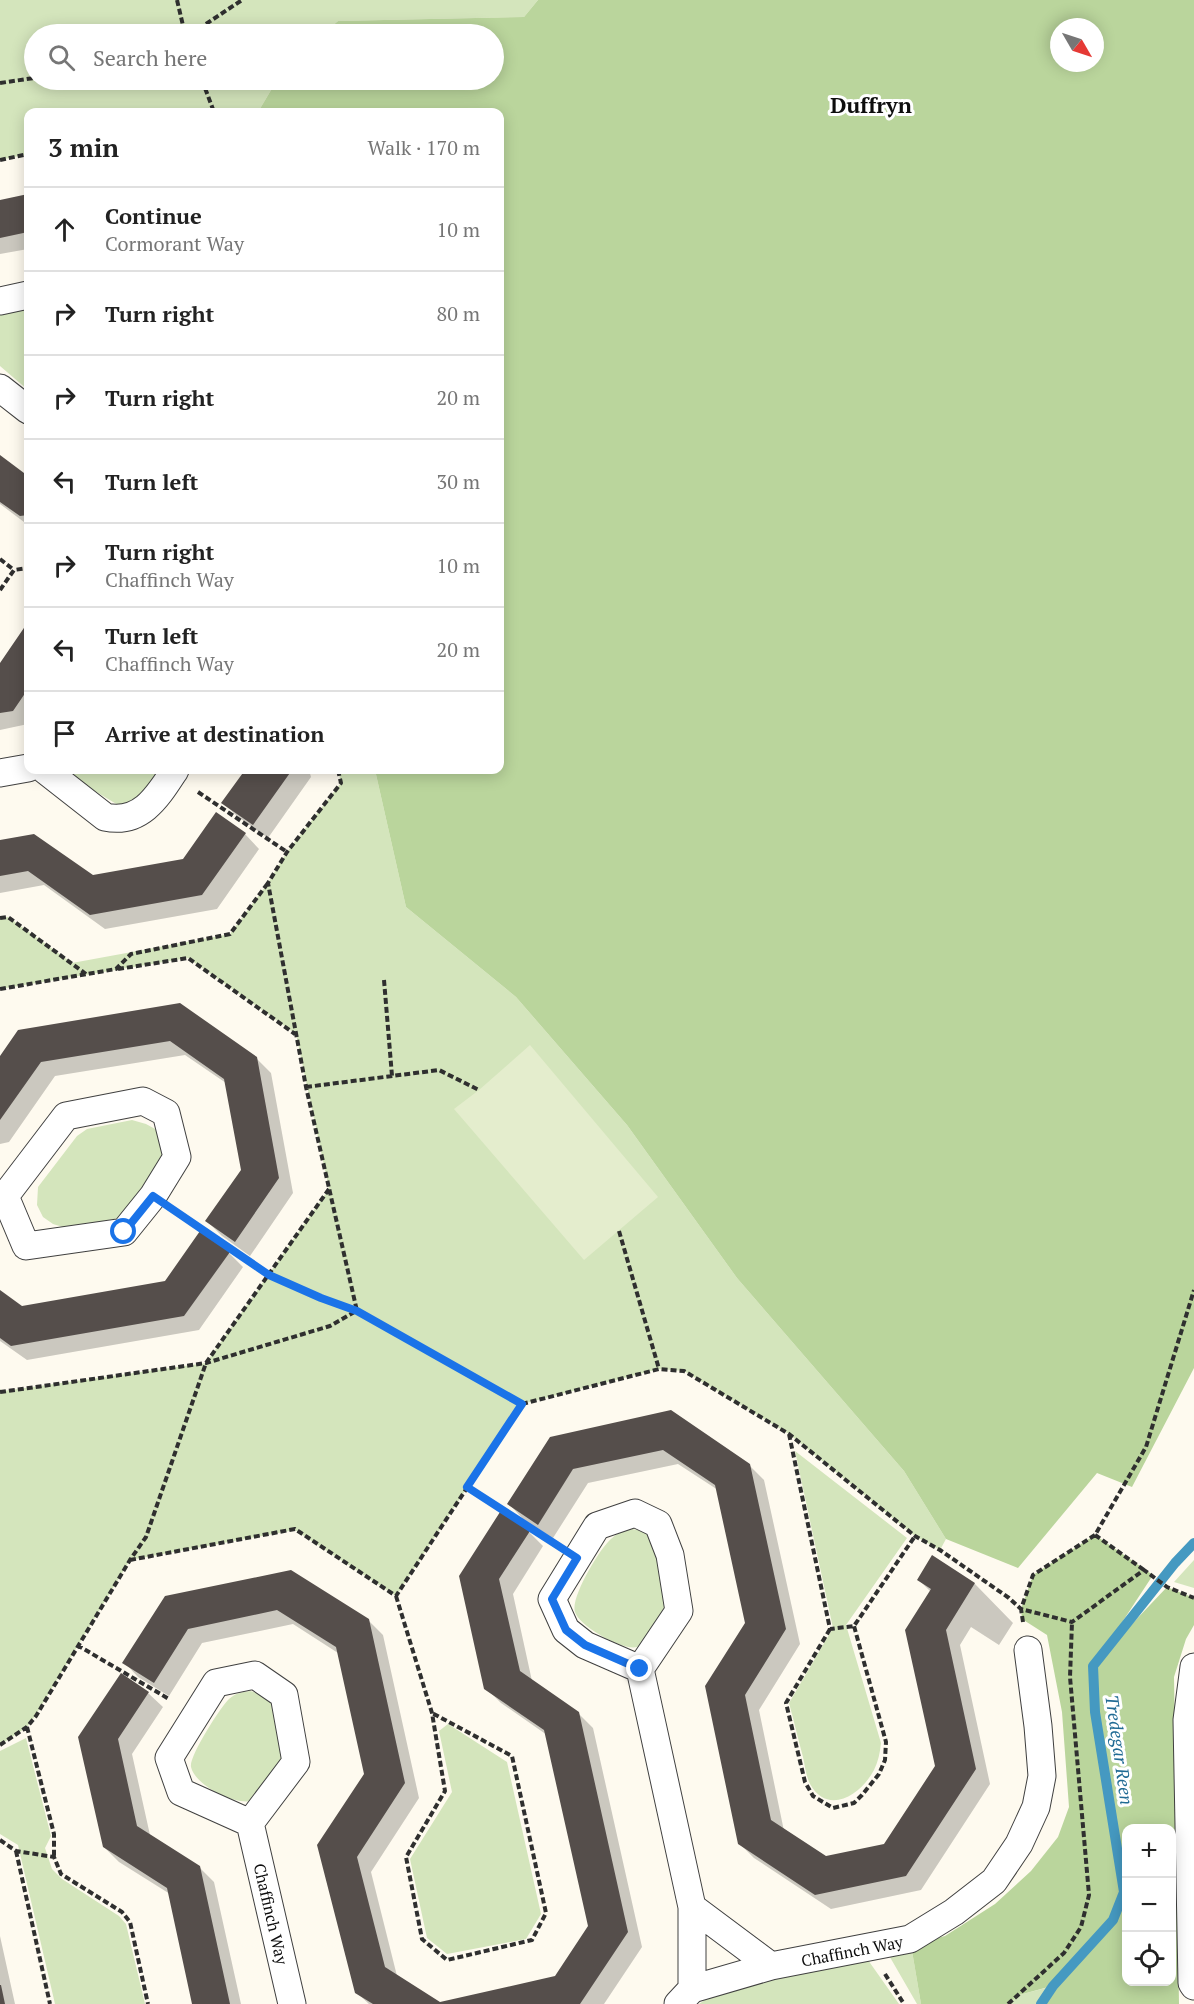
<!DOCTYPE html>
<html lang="en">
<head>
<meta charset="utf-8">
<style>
  :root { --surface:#fff; --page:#f2f2f2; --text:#222; --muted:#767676; --line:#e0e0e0 }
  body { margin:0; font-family:"PT Serif",serif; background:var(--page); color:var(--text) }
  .controls { position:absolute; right:18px; bottom:18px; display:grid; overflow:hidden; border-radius:12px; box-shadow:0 3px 15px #0003 }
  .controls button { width:54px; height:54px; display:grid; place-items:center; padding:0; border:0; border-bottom:2px solid var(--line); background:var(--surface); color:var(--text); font:30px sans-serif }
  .compass { position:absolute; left:1050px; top:18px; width:54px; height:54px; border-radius:50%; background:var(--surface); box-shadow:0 3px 15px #0003; rotate:129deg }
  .stop { position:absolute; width:18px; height:18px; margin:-14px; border:4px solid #1a73e8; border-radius:50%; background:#fff }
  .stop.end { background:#1a73e8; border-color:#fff; box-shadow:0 2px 6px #0008 }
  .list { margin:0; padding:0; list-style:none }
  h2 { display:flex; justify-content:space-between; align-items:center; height:78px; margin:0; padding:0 24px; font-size:26px }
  h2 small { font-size:20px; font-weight:400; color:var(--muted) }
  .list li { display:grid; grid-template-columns:39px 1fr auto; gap:18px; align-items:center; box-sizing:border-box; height:84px; padding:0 24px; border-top:2px solid var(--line) }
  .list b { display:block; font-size:22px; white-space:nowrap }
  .list p { margin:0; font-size:20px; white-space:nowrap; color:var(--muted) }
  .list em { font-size:20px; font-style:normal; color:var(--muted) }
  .icon { flex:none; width:33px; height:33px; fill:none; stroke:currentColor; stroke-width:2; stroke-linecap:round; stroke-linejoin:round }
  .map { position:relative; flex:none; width:1194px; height:2004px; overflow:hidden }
  .search { position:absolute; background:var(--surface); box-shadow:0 3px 15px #0003; left:24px; top:24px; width:480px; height:66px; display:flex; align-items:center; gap:15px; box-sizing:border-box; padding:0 21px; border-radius:33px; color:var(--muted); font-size:22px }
  .panel { position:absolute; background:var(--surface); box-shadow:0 3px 15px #0003; left:24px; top:108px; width:480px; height:666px; border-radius:12px }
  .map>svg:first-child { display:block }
  .green { fill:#d4e5bc }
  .forest { fill:#bad59c; fill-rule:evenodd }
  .pitch { fill:#e4edcd }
  .shadow { fill:#0003 }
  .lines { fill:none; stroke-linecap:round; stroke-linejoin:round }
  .stream { stroke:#4599c1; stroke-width:10 }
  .building { fill:#554e4b }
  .minor-casing { stroke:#404040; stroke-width:29 }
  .path { stroke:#2f2f2f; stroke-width:4; stroke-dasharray:6 3; stroke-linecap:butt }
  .minor { stroke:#fff; stroke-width:27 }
  .route { stroke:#1a73e8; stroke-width:8 }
  .labels { text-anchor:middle; stroke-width:6; stroke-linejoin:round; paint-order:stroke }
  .street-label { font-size:16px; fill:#0d0d0d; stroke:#fff }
  .water-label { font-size:18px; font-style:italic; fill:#216b94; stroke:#fff }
  .district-label { font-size:22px; font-weight:bold; fill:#0d0d0d; stroke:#fff }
</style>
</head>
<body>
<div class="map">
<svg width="1194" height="2004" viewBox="0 0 1194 2004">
  <rect width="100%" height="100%" fill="#fefaef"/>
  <path class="green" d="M0 0H538L524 17 338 21 323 34H34V80H277L258 112H28V154L0 160Z
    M28 306V390L0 366V312Z
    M71 770H159C147 788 141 801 118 805L75 779Z
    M338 770H375L406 907 516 997 627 1125 737 1278 904 1471 946 1539 940 1550 915 1536 789 1434 684 1371 659 1369 522 1404 396 1596 295 1530 130 1560 35 1716 27 1727 0 1745V1389L3 1391 206 1363 329 1189 296 1034 188 958 0 989V918L8 917 72 963 230 934 268 883 287 852 341 783Z
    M132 1120 146 1124 157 1130 164 1150 161 1160 143 1190 119 1218 66 1228 53 1224 43 1217 37 1205 38 1187 77 1136 87 1129Z
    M795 1451 907 1538 846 1625 881 1743C880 1753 878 1762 874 1770 861 1795 828 1816 810 1784 806 1776 805 1766 803 1757 798 1739 794 1721 789 1703L833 1628Z
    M632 1529 643 1531 653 1537 670 1603C663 1614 648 1643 637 1647 623 1651 579 1626 575 1612 570 1598 600 1548 611 1539 617 1533 623 1531 632 1529Z
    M1194 1560V1588L1174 1582Z
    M250 1691C286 1698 281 1733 285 1762 279 1770 265 1795 257 1799 240 1809 195 1786 191 1767 189 1756 220 1708 229 1699 236 1693 242 1692 250 1691Z
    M448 1724 507 1762 541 1914 526 1939 447 1954 427 1938 410 1859 452 1792 439 1731Z
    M26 1738 51 1836 45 1848 52 1869 62 1879 119 1916 126 1924 145 2004H55L18 1845 0 1834V1751Z
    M911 1945 921 2004H917L887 1952Z
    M868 1960 899 2004H699L722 1988Z
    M1053 1986 1041 2004H1008L1019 1995Z"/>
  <path class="forest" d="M538 0H1194V1368L1132 1487 1097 1473 1018 1568 946 1539 904 1471 737 1278 627 1125 516 997 406 907 375 770H500V112H258L277 80H494V34H323L338 21 524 17ZM1059 27H1095V63H1059Z
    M1095 1535 1153 1575 1096 1662 1167 1587 1194 1598V1625L1186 1639 1174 1677 1179 2004H1041L1052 1986 1019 1995 1008 2004H921L911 1945 945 1936 995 1904 1031 1871 1058 1837 1069 1807 1062 1712 1047 1635 1022 1619 1021 1609 1033 1575ZM1126 1828H1172V1982H1126Z"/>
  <path class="pitch" d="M530 1045 658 1197 584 1260 454 1109 479 1090Z"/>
  <path class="shadow" d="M28 196V249L0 254V202Z
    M0 457 28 478V525L0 504Z
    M28 624V724L0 730V665Z
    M247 770H309L311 777 268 838 238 817 223 803Z
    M245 834 259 849 217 909 105 929 44 885 0 893V841L92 877 184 860Z
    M179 1004 256 1058 271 1073 293 1193 250 1256 222 1236 207 1221 242 1171 226 1083 185 1055 55 1076 9 1142 0 1144V1058Z
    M229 1253 243 1267 199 1330 27 1360 0 1341V1292L22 1308 166 1282Z
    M671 1412 749 1465 764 1480 800 1644 759 1710 784 1831 826 1858 885 1845 936 1766 931 1592 919 1580 933 1557 975 1584 1013 1623 999 1645 971 1627 960 1645 990 1784 921 1890 831 1909 754 1858 739 1843 747 1623 718 1490 678 1464 588 1483 553 1538 523 1519 509 1504Z
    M529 1532 543 1546 513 1594 532 1681 578 1713 593 1728 642 1947 604 2004H369L356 1992 319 1845 365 1774 338 1653 293 1624 202 1643 169 1696 138 1677 124 1662 291 1571 368 1620 383 1635 419 1798 371 1872 397 1976 439 2003 556 1977 590 1927 547 1735 501 1703 486 1688 460 1576Z
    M148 1693 163 1707 132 1754 150 1835 199 1867 214 1882 241 2004H194L170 1894 119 1862 104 1847 80 1737Z
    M0 1936 15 2004H0Z"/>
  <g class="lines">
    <path class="stream" d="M1041 2004 1053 1986 1113 1920 1124 1892 1095 1712 1093 1666 1175 1563 1194 1543"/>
  </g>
  <path class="building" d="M28 194V232L0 238V200Z
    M0 455 28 476V515L20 516 0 502Z
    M28 622V689L13 711 0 713V663Z
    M245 770H292L253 825 221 803Z
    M216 812 246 833 202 895 90 915 28 871 0 876V840L34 834 93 875 183 859Z
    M180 1003 257 1057 279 1178 235 1242 205 1221 241 1170 224 1079 170 1041 41 1062 0 1120V1056L18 1030Z
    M200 1231 230 1252 184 1316 11 1346 0 1338V1290L22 1306 165 1281Z
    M671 1410 750 1464 786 1629 745 1695 771 1820 826 1856 884 1844 935 1766 905 1630 931 1589 917 1580 932 1555 975 1583 946 1630 976 1769 906 1876 815 1895 738 1844 705 1686 745 1623 715 1485 663 1450 573 1469 538 1525 507 1504 550 1437Z
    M500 1512 530 1531 499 1579 520 1671 579 1712 628 1932 580 2004H373L355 1993 317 1845 364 1774 336 1647 277 1610 188 1629 154 1683 122 1663 165 1596 291 1570 369 1619 405 1783 357 1857 385 1967 440 2002 555 1976 588 1926 544 1730 484 1689 459 1576Z
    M121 1673 149 1692 118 1739 137 1826 200 1866 230 2004H192L167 1888 103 1847 78 1737Z
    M0 1985H1L5 2004H0Z"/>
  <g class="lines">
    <g class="minor-casing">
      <path id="minor" d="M0 301 28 295
        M0 388 28 410
        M45 770 105 817C141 825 158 796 175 770
        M0 773 28 768
        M0 1197 5 1196 66 1116 143 1101 166 1113 177 1157 153 1196 124 1232 26 1246 5 1196
        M1194 1667 1187 1720 1192 1983 1194 1986
        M640 1669 585 1645 566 1630 552 1599 597 1526 635 1513 658 1524 670 1555 679 1611 640 1669 692 1907V1989L678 2004
        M255 1675 284 1695 296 1762 250 1823 181 1792 169 1758 216 1683Z
        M250 1823 292 2004
        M692 1907 771 1966
        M692 1989 771 1966 910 1939 954 1912 994 1881 1019 1844 1036 1807 1042 1776 1038 1726 1028 1650"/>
    </g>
    <path class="path" d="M177 0 185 34
      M191 34 242 0
      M202 80 214 112
      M0 83 34 78
      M0 160 28 154
      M0 559 14 570
      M0 590 14 570 28 568
      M338 770 341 783 287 852 268 883 306 1087 357 1311
      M198 792 287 852
      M0 918 8 917 86 974
      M118 969 188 958 295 1034
      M384 980 392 1076
      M0 989 116 969 131 954 230 934 268 883
      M306 1087 439 1070 479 1090
      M177 1212 269 1275 321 1298 357 1311 522 1404 659 1369 684 1371 789 1434 915 1536 940 1550 1009 1598 1021 1609 1072 1622 1144 1570 1167 1587 1194 1598
      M619 1231 659 1369
      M0 1392 206 1363 330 1326 356 1311
      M789 1434 830 1629 854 1626 915 1536
      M467 1487 551 1542
      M1095 1535 1144 1570
      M130 1560 295 1529 396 1596 522 1404
      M396 1596 432 1713 445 1791 406 1857 422 1939 447 1960 532 1940 546 1913 512 1756 432 1713
      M1023 1622 1021 1609 1033 1575 1095 1535 1146 1447 1194 1290
      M830 1629 786 1703 805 1782 813 1796 833 1808 854 1803 862 1795 879 1774 885 1760 886 1742 854 1626
      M77 1645 169 1699
      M27 1727 54 1834V1857
      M0 1745 27 1727 36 1716 130 1560 146 1537 206 1363 329 1189
      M0 1840 16 1851 54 1857 61 1874 122 1912 130 1922 148 2004
      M16 1851 50 2004
      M885 1974 904 2004
      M1008 2004 1064 1953 1081 1927 1089 1895 1070 1677 1072 1622"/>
    <use href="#minor" class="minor"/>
  </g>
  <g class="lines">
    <path class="route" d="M124 1232 153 1196 269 1275 321 1298 357 1311 522 1404 467 1487 577 1558 552 1599 566 1630 585 1645 640 1669"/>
  </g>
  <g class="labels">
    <g class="street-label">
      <text transform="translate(271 1914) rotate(77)" y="6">Chaffinch Way</text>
      <text transform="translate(852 1951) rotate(-11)" y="6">Chaffinch Way</text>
    </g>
    <g class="water-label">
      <text transform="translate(1119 1750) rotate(82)" y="6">Tredegar Reen</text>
    </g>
    <g class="district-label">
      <text x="871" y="113">Duffryn</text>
    </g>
  </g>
</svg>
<div class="controls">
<button>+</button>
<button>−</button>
<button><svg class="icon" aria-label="locate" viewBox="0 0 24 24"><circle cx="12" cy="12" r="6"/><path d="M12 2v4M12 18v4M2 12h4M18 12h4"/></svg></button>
</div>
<svg class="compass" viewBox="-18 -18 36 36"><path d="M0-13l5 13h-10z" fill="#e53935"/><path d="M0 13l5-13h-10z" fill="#767676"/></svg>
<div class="stop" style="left:124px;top:1232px"></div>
<div class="stop end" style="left:640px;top:1669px"></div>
<div class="search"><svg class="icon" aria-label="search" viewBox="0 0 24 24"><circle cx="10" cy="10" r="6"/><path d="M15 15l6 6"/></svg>Search here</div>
<section class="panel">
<h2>3 min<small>Walk · 170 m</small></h2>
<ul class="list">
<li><svg class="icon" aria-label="ahead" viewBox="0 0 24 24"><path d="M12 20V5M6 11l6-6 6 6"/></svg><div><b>Continue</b><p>Cormorant Way</p></div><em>10 m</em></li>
<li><svg class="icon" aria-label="right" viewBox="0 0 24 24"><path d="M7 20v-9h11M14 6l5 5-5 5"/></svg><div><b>Turn right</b></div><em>80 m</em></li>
<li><svg class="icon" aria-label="right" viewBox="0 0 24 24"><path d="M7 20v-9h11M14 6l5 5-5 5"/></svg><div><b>Turn right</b></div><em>20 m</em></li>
<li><svg class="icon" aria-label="left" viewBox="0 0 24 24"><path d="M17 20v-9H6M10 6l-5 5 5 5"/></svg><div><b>Turn left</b></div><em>30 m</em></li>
<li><svg class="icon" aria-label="right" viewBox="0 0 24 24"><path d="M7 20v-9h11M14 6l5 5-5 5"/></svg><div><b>Turn right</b><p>Chaffinch Way</p></div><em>10 m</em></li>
<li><svg class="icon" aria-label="left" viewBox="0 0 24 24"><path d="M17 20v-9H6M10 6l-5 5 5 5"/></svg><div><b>Turn left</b><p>Chaffinch Way</p></div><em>20 m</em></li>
<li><svg class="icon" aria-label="arrive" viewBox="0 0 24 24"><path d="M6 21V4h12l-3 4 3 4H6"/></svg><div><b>Arrive at destination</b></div></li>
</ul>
</section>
</div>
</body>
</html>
